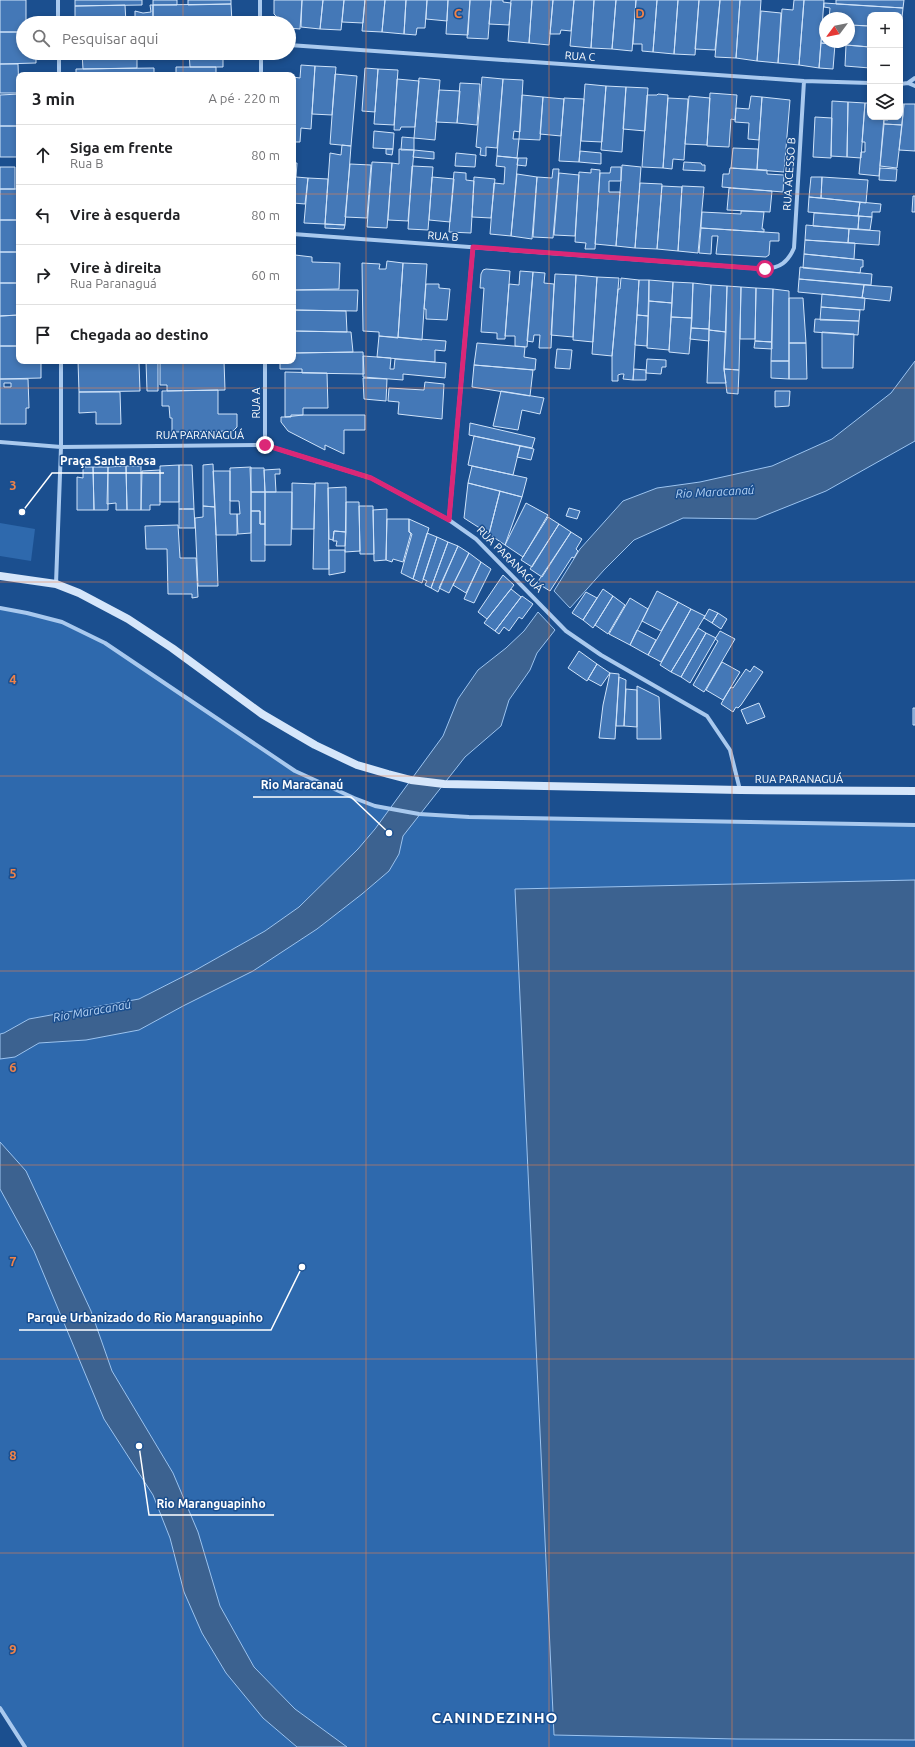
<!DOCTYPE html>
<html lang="pt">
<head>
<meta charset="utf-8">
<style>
  :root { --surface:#fff; --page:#f6f6f6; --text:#202124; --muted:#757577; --line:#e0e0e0 }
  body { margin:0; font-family:Ubuntu,sans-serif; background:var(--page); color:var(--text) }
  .controls { position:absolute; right:12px; top:12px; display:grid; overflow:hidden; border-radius:8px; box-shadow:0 2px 6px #0003 }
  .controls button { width:36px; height:36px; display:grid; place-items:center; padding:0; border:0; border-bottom:1px solid var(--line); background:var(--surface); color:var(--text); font:20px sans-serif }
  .compass { position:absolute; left:819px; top:12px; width:36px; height:36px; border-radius:50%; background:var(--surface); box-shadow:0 2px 6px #0003; rotate:238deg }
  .stop { position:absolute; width:12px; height:12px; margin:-9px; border:3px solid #db2777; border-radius:50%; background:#fff }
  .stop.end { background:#db2777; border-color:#fff; box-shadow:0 1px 4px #0008 }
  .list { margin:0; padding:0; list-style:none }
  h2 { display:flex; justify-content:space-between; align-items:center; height:52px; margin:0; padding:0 16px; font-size:17px }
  h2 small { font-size:13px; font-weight:400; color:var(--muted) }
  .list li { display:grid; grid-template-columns:26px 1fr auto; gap:12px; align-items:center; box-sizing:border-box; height:60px; padding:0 16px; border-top:1px solid var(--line) }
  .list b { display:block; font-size:15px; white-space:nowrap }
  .list p { margin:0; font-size:13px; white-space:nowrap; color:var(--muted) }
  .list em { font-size:13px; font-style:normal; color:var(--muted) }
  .icon { flex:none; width:22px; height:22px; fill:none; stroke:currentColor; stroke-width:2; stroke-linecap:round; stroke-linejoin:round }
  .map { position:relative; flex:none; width:915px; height:1747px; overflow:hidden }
  .search { position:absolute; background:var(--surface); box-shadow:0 2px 6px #0003; left:16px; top:16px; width:280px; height:44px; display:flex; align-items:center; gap:10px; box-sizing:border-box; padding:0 14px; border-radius:22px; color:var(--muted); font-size:15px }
  .panel { position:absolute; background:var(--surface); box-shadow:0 2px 6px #0003; left:16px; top:72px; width:280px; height:292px; border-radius:8px }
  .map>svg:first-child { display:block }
  .green { fill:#2e69ad }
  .water { fill:#3c6290; stroke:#9cc4f0 }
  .building { fill:#4478b7; stroke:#cfe3fa; fill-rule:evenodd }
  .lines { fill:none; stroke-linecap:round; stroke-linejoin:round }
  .street { stroke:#a9c9ee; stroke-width:4 }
  .secondary { stroke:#d6e6fa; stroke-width:8 }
  .route { stroke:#db2777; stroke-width:5 }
  .grid { fill:none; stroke:#ee8249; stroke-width:1; stroke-opacity:0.55 }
  .labels { text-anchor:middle; stroke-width:3; stroke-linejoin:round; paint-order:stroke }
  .street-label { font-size:11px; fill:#fff; stroke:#1b4f8f }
  .water-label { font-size:12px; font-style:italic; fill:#b5d3f5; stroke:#1b4f8f }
  .district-label { font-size:15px; font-weight:bold; letter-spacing:1px; fill:#fff; stroke:#1b4f8f }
  .grid-label { font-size:13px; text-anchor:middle; font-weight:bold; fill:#ee8249; stroke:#1b4f8f; stroke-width:3; stroke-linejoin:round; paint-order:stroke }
  .leader { fill:none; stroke:#fff; stroke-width:1.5 }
  .callout-dot { fill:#fff; stroke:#1b4f8f; stroke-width:1.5 }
  .callout-label { font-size:12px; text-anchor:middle; font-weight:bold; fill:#fff; stroke:#1b4f8f; stroke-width:3; stroke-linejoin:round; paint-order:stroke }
</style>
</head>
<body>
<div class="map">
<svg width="915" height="1747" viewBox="0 0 915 1747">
  <rect width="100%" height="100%" fill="#1b4f8f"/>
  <path class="green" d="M0 523 35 529 31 561 0 556Z
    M0 608 62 622 105 643 295 771 350 797 391 809 358 849 299 907 265 931 194 971 139 999 29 1019 4 1033H0Z
    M419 814 915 825V880L515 889 554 1734 737 1739 915 1740V1747H347L295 1709 254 1667 220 1606 198 1532 173 1473 112 1371 91 1311 26 1171 0 1142V1059L15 1057 39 1043 86 1040 139 1030 183 1006 253 971 317 929 362 894 389 871 399 854 403 836Z
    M0 1189 34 1251 104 1419 153 1495 170 1538 184 1592 202 1633 226 1673 263 1718 297 1747H25L0 1708Z"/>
  <path class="water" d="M915 361V441L826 491 756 519 683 518 634 540 604 570 570 608 554 591 580 549 623 501 657 488 700 482 772 466 832 439 891 393Z
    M538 612 555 630 537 653 530 670 509 700 501 726 465 757 403 836 399 854 389 871 362 894 317 929 253 971 183 1006 139 1030 86 1040 39 1043 15 1057 0 1059V1034L4 1033 29 1019 139 999 194 971 265 931 299 907 358 849 375 829 443 736 458 699 478 670 506 648 524 631Z
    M915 880V1740L737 1739 554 1735 515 889Z
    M0 1142 26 1171 91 1311 112 1371 173 1473 198 1532 220 1606 254 1667 295 1709 347 1747H297L263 1718 226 1673 202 1633 184 1592 170 1538 153 1495 104 1419 34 1251 0 1189Z"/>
  <path class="building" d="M0 0H26V23H23V32H0Z
    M75 0H142V5L75 6Z
    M153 0H177V5H153Z
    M188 0H231V4L188 5Z
    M274 0H302L300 29 289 28V23H283L274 14Z
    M302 0H323L320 29 301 27Z
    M323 0H344L341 30 320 29Z
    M344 0H365L363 23 342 22Z
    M365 0H385L382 32 362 31Z
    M385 0H406L404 34 382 32Z
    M406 0H427L425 28H417L416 35 404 34Z
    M427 0H448L447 21 426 19Z
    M448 0H470L468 35 446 34Z
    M470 0H491L488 39 467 38Z
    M491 0H503V2L511 3 509 25 489 24Z
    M511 0H532L529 43 508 41Z
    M532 0H553L549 45 529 43Z
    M553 0H574L571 31 561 30 560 34H550Z
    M574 0H594L591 48 570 46Z
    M594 0H616L612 49 591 48Z
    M616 0H636L632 51 612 49Z
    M636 0H657L653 52 642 51V44H633Z
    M657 0H678L674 54 653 52Z
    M678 0H699L695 55 674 54Z
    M699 0H720L715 50 695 49Z
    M720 0H740L736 58 715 57Z
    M740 0H761L757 61 736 58Z
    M794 0H804L799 65 778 63 782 9 793 10Z
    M804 0H824L819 68 799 65Z
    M836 0H904L903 8 836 4Z
    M824 3 903 8 901 28 900 15H870V26L849 25V18H829L830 8 824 7Z
    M231 4 232 23H153V5Z
    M125 5 126 23H75V6Z
    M150 5H153V23H135V11L143 13 151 12Z
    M761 11 781 13 778 63 757 61Z
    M849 25 870 26V47L821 43 822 35H825V42H849Z
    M0 32H23V53H36V63L0 64Z
    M821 43 835 44 833 69 819 68Z
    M846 45 870 47V68L845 66Z
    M82 53H137V68L83 69Z
    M189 53H223V67H190Z
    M0 64H18L19 93H0Z
    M301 65 315 66 311 129 301 128 300 142H293V77L300 78Z
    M315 66 336 67 332 115 312 114Z
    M176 67H216V75H176Z
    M154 68V74L76 75V69Z
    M365 68 378 69 375 112 362 111Z
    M378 69 398 70 394 125 374 124Z
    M335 74 357 76 351 146 330 144Z
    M482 77 503 79 497 148 486 147V156L480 155 481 148 476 147Z
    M419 78 440 80 435 140 414 138Z
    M397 79 419 81 415 127H401L400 130H394Z
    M503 79 523 80 520 132 514 131 513 139H519L517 158 497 156Z
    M460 83 480 84 477 125 457 123Z
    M585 84 606 86 602 142 581 141Z
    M606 86 626 87 622 152 601 150Z
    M626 87 648 88 645 131 623 129Z
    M439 90 460 91 457 123 436 122Z
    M710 93 737 95 735 120 731 119 729 147 707 146Z
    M19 94V126H0V95Z
    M658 94 668 95 663 168 642 167 647 95H657Z
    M522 95 543 97 540 140 519 139Z
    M689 96 710 98 707 145 685 144Z
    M751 96 762 97 759 140 748 139 749 123 735 122 736 108 749 109Z
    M543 97 564 99 561 136 540 134Z
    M762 97 790 100 784 172 757 170Z
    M564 98 584 99 579 162 559 161Z
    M668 98 688 99 684 160 673 159 672 169 663 168Z
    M832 101 848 102 847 157 831 156Z
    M848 102 865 103 861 158 847 157Z
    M865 103H870V117H884L879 176 859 174 861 152H865V142H862Z
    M900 104H904L902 125 884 124V120H888V117H900Z
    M904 104H915V151L899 150Z
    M815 117 832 118 831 158 813 157Z
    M884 124 902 125 897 168 880 166Z
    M0 126H19V157H0Z
    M374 131 394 133 393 149 373 148Z
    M402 137 414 138V150H401Z
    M342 145 351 146 345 225 325 224 330 153 341 155Z
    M733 148 758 149 757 170 731 168Z
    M386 149H393L392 155 386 154Z
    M399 149 414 150 408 221 388 220 392 163 399 164Z
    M414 150 434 152V159L413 157Z
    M580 151 601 153V164L579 162Z
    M456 153 476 155 475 167 455 166Z
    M497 156 518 158 511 236 490 234 494 183 504 184 505 167 496 166Z
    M518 158H527L526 166 517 165Z
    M372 162 392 163 387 228 367 227Z
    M684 162 701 163 702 165H705V171L683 170Z
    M293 163H297L296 177 308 178 305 204 293 203Z
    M350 164 371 165 367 218 345 217Z
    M622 165 641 167 635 248 616 246Z
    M412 166 433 167 428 230 408 229Z
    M0 167H15V189H0Z
    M611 167H621V181H609V192H620L616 246 595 244 600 173H610Z
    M730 168 767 170V174L784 175 783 192 722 187 723 174H729Z
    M880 168 897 169 896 181 879 180Z
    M553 169H559L553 238 533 237 537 177 552 178Z
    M591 169 600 170 595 249H585L586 243 575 242 579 172 591 173Z
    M454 172 466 173V180L474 181 471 233 449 232Z
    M559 173 579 175 575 236 554 235Z
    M517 174 537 177 532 239 511 236Z
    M432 177 454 179 450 222 429 220Z
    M474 177 495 179 491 218 472 217Z
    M811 177H822L821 198 809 197Z
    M822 177 868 180 866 203 821 198Z
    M308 178 328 179 325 224 304 223Z
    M640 183 662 184 657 249 635 248Z
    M662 186 682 187 678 251 657 249Z
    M682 186 704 187 698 253 678 251Z
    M729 188 772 191 770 212 727 210Z
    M0 189H19V220H0Z
    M913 196H915V212H912Z
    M809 197 860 202 858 216 808 212Z
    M860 202 881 204 880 212H872V217L858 216Z
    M741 211 764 212 762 229H764V232L701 228 702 212 741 214Z
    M814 213 859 216 858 229 813 226Z
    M859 216 872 217 870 230 858 229Z
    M0 220H18V252H0Z
    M325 224 345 225 344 229 325 228Z
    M806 225 849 229 848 243 805 240Z
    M701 228 779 233V241H770L769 255 766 257 716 254 718 236H712L711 254 699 253Z
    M849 229 880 231 879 245 848 243Z
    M805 240 855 243 854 259 804 254Z
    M0 252H19V283H0Z
    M804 254 863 260V267H861L860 273 803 268Z
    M295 255 312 257V262L340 263 339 289 294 290Z
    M387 261 403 263 398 338 379 336V332L363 331 362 263 380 264 379 269H386Z
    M403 263 427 264 422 340 398 337Z
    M800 267 872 274 871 285 799 279Z
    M486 269 510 271 505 339H497V333L481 332 484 288H480L481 274 483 270Z
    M520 271 533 272 527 347 515 346V336H505L509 284 519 285Z
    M533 272 545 273 544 283 554 284 551 348H539L540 335H534L533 342 527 341Z
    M555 274 576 275 573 337 551 335Z
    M576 275 597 277 593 342 573 340Z
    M597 277 619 278 612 356 592 354Z
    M621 278 639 280 633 380 623 379 624 374H621L618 375V381H612V356L618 289H620Z
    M799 279 864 285 862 298 798 292Z
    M639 280H649L648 316 637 315Z
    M649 280 673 282 672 303 649 301Z
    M673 282 693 283 692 318 671 317Z
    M0 283H19V315L0 316Z
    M693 283 711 285 709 329 691 328Z
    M426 284H439V288L450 289 447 320 426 319V309H424Z
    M711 285 727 286 726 332 709 330Z
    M864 285 892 287 890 301 862 298Z
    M727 286 741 287 739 370 724 369Z
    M741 287 756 288 755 339H740Z
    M756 288 773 289 772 342 755 341Z
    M773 289 789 291V361H771Z
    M293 290H358L357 311 293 310Z
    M822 294 865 298 864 310 821 307Z
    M789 298H803L806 343H789Z
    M649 301 672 303 669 350 647 348Z
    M821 307 860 310 859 321 820 320Z
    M293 310 346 311 347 332 293 331Z
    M19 315V346H0V316Z
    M637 315 648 316 647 346 635 345Z
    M671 317 692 318 689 354 669 352Z
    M815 319 859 321 858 335 814 332Z
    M691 328 709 329V341L690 339Z
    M709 330 726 332 724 369 726 383H707Z
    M293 331 351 332 353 352 293 353Z
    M822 332 854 334 853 368H822Z
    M379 336 446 341 445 351 435 350V362L377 357Z
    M755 341 772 342V349L754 348Z
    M477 343 525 347 524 357 536 359 535 370 474 365Z
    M789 343H806L807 379H789Z
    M0 346H19V361H41V378L0 379Z
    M557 349 572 350 570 369 555 368Z
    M363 352 364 374 302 373V369H280V361H293V353Z
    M363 356 391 358 390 369H394L395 359 446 363 445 378 403 374V380L363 377Z
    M647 359 666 360V367H662L661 374 646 373Z
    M78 361H96V363H139L140 391 79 392Z
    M146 361H158V391H147Z
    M217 361H224L225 390 167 391V385H160V363Z
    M771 361H789V379L771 378Z
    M474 365 533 370 530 396 472 387Z
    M634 369 646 370V380H633Z
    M724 369 739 370 738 394 727 393Z
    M285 372 327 373 328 408H303V415L285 417Z
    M363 378 387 379 386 401 364 399Z
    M0 379H28L29 408H26V424H0ZM4 383H11V387H4Z
    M425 382 444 384 442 419 398 414 399 402 388 401 389 388 424 390Z
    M218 390V414H237V427L233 431 172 432V418H170L169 406H162V391Z
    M501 391 544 398 540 414 522 410 518 430 493 426Z
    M775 391H790L789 406 775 407Z
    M79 392H120L121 424H96V412L79 413Z
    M291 415H365V430H344V454L325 445V450L288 431 281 422V417H291Z
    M470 423 535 438 532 448 469 435Z
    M474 436 520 446 513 475 468 465Z
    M520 446 534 449 531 460 517 457Z
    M213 464 215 507 203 506V465Z
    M179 465V502H160V466Z
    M179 465H192L194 509H179Z
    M126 466H141V510H127Z
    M126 466 127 510H116V503L107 504 108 467Z
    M472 466 527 478 522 497 468 483Z
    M83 467H93L94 510H77V477L83 478Z
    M93 467H108V510H94Z
    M251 467V533L238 534 237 514H240L239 501H230V468Z
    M250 468H264L265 492H251Z
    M280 469V474H275L276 492H265L264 470Z
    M160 470V505H150V510H141L142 471Z
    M213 471H230V514H237V535H216Z
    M292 483 315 484 314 529H292Z
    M315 483H328L329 569H313Z
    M468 483 500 491 489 534 464 518Z
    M346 487V532L334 531 333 540 329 539 328 488Z
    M500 491 522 497 505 545 489 534Z
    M251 492H265V524H260V511H251Z
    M265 492H292L291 545H265Z
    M346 502H359L360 551 345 552Z
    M526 503 548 515 523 557 505 545Z
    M203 506 215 507 218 586H198L195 518 203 517Z
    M359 506H373L374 554H360Z
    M569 508 580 511 577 519 566 516Z
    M179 509H194L195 528H179Z
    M387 509 386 560 374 561 373 510Z
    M251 511H260V524H265V561H251Z
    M548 517 559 524 532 567 521 560Z
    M387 519H409V532L411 533 403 562 393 559 392 562 386 560Z
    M409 519 429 528 413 579 401 573 412 534 409 532Z
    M559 524 571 532 542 577 530 569Z
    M178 525 180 558H196L198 597 192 598V594H168L167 549H146L145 526Z
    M334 531 346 532 345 546H336L337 541H333Z
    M571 532 582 539 576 549 578 551 574 558 572 557 550 591 537 583Z
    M427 533 437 537 422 583 413 579Z
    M437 537 448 542 431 588 425 585 427 581 423 579Z
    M448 542 458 546 438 592 431 588Z
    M458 546 469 553 449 593 439 588Z
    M329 550H345V572L329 575Z
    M469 553 481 562 466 593 453 585Z
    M481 562 491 569 474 603 464 599Z
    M503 575 514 585 487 619 478 612Z
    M511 589 521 597 495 631 484 623Z
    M603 589 613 596 593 628 583 620Z
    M657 591 678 602 661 631 642 621Z
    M586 592 597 598 583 620 572 613Z
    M522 596 533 604 522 619 519 617 509 631 504 627 499 634 495 631Z
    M613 596 625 605 608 634 595 625Z
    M630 598 648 609 630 645 609 634Z
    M678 602 691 609 661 662 648 655Z
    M691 609 705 616 671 672 660 665Z
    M709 609 718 613 712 623 704 618Z
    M718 613 727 619 721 629 712 623Z
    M698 628 706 633 681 677 671 672Z
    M637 630 656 640 648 655 630 645Z
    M720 631 735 639 704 692 693 685 718 641 715 639Z
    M706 633 716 638 690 683 681 677Z
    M579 651 597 664 587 681 568 668Z
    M722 662 740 672 723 700 706 690Z
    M597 664 610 673 601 686 588 679Z
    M754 666 763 672 741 705 738 708 736 707 733 712 721 704 731 687 733 688 746 669 750 672Z
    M610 673 619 674 615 739 599 738 603 705Z
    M619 677 626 680 624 726H616Z
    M637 686 659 697 661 739H637Z
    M626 689 637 690V727L624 726Z
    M759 703 765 717 747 724 741 710Z
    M913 708H915V725H913Z"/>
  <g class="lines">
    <path class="street" d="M58 0V23
      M260 0V23
      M289 45 804 81 870 83
      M59 53V75
      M261 53V75
      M908 83 915 86
      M900 84 908 83 915 78
      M293 234 765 269C780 268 788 262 794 248L804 81
      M0 442 61 447 265 445 371 478 449 520 476 539 566 631 601 655 707 716 730 750 740 790
      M265 445V361
      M449 520 473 247
      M56 584 61 447V361
      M0 608 27 613 62 622 105 643 295 771 354 798 375 806 419 814 469 817 915 825
      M0 1708 25 1747"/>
    <path class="secondary" d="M0 576 56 584 79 593 128 619 172 648 262 714 315 745 357 765 388 774 411 780 444 784 740 790 915 791"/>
  </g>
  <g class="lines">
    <path class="route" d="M265 445 371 478 449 520 473 247 765 269"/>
  </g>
  <path class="grid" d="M183 0V23M366 0V1747M549 0V1747M732 0V1747M183 53V75M0 194H19M293 194H915M183 361V1747M0 388H915M0 582H915M0 776H915M0 971H915M0 1165H915M0 1359H915M0 1553H915"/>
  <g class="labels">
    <g class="street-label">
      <text transform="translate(580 56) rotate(4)" y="4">RUA C</text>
      <text transform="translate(789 174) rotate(-86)" y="4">RUA ACESSO B</text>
      <text transform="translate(443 236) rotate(4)" y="4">RUA B</text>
      <text transform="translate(256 403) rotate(-90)" y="4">RUA A</text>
      <text x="200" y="439">RUA PARANAGUÁ</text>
      <text transform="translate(510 559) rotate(45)" y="4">RUA PARANAGUÁ</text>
      <text x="799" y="783">RUA PARANAGUÁ</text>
    </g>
    <g class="water-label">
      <text transform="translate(715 492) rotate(-3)" y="4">Rio Maracanaú</text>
      <text transform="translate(92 1011) rotate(-10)" y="4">Rio Maracanaú</text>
    </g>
    <g class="district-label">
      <text x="495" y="1723">CANINDEZINHO</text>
    </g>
  </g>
  <g class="grid-label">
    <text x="458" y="18">C</text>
    <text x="640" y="18">D</text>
    <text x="13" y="490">3</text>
    <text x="13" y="684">4</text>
    <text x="13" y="878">5</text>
    <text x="13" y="1072">6</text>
    <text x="13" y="1266">7</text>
    <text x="13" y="1460">8</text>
    <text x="13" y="1654">9</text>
  </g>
  <path class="leader" d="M22 512L52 473H164M389 833L351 797H253M302 1267L271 1330H19M139 1446L149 1515H274"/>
  <g class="callout-dot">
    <circle cx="22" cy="512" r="4"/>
    <circle cx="389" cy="833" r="4"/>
    <circle cx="302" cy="1267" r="4"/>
    <circle cx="139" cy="1446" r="4"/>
  </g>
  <g class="callout-label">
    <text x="108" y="465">Praça Santa Rosa</text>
    <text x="302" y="789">Rio Maracanaú</text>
    <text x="145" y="1322">Parque Urbanizado do Rio Maranguapinho</text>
    <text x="211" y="1508">Rio Maranguapinho</text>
  </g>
</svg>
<div class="controls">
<button>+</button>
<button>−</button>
<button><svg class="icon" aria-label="layers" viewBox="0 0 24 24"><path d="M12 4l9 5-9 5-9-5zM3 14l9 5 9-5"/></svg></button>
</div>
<svg class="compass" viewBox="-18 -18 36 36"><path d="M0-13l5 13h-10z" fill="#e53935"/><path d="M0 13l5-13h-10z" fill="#757577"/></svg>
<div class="stop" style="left:765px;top:269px"></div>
<div class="stop end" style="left:265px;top:445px"></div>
<div class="search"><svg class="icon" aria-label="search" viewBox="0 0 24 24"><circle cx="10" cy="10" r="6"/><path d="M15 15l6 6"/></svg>Pesquisar aqui</div>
<section class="panel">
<h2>3 min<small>A pé · 220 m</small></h2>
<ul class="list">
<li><svg class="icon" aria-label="ahead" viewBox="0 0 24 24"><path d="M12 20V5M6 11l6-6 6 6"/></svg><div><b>Siga em frente</b><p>Rua B</p></div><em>80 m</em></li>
<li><svg class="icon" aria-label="left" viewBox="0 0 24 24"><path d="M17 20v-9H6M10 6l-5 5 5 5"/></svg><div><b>Vire à esquerda</b></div><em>80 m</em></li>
<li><svg class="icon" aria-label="right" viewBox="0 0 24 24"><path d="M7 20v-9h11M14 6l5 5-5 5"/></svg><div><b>Vire à direita</b><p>Rua Paranaguá</p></div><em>60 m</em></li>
<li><svg class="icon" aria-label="arrive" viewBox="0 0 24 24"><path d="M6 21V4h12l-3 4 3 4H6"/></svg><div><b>Chegada ao destino</b></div></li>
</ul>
</section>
</div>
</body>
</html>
